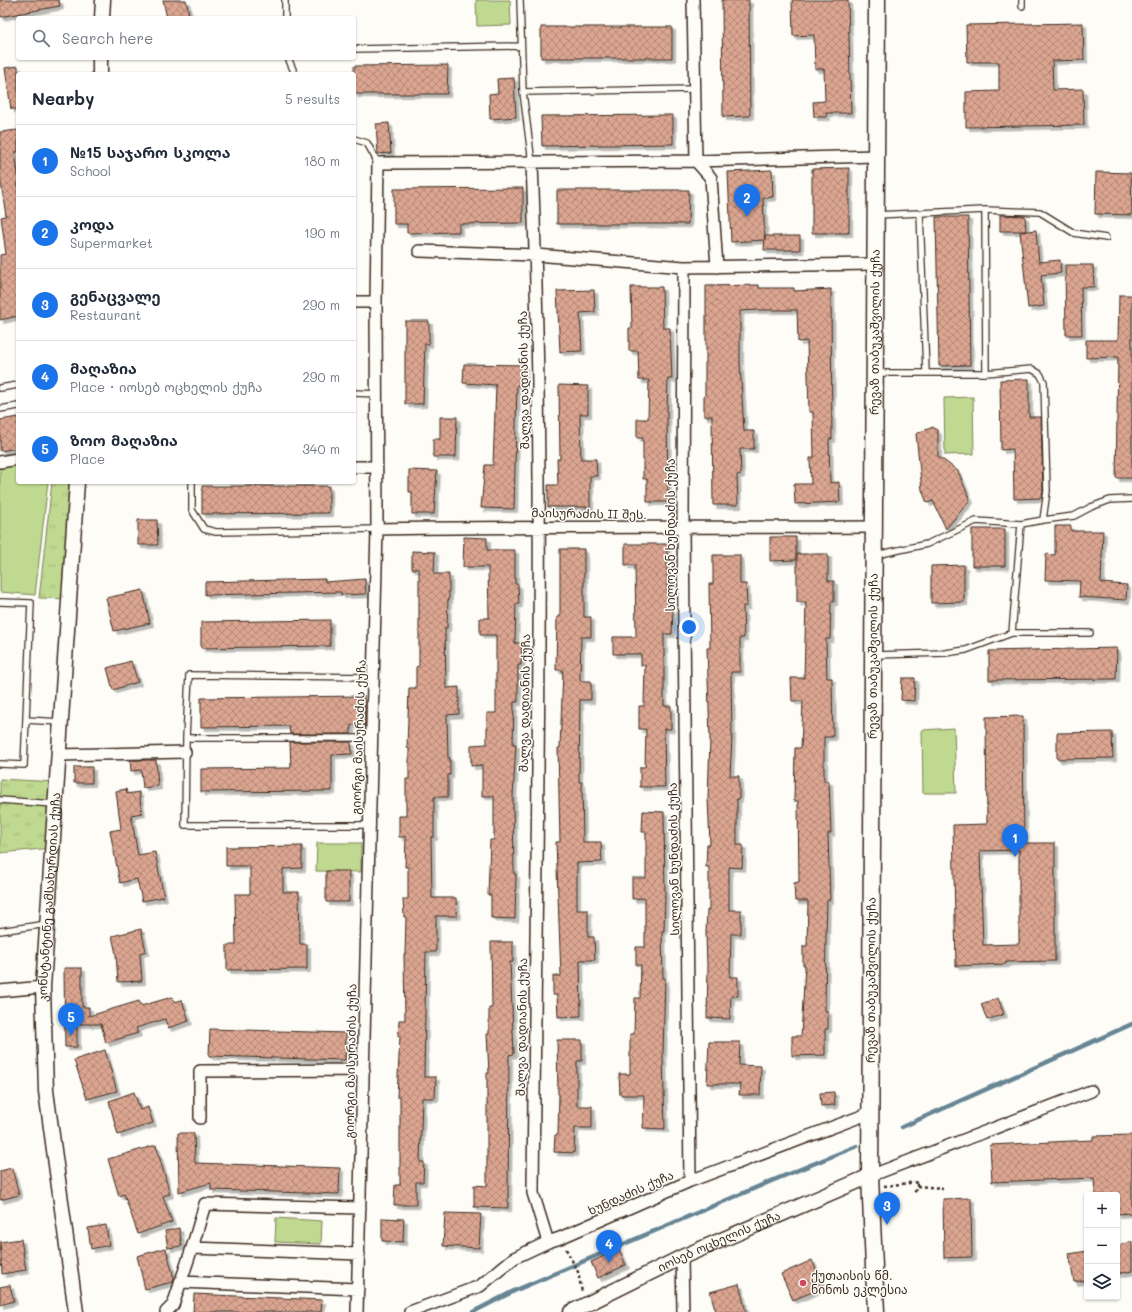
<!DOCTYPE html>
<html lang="en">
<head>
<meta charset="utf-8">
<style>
  :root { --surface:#fff; --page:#f6f6f7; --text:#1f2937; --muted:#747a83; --line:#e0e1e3; --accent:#1a73e8 }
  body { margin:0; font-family:Mali,"Noto Sans Georgian",sans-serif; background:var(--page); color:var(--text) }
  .controls { position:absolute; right:12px; bottom:12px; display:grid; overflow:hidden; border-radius:4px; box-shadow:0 1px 3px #0004 }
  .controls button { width:36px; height:36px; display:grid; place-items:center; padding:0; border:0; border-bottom:1px solid var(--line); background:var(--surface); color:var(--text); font:20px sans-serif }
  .you { position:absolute; left:689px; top:627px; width:14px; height:14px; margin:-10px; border:3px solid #fff; border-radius:50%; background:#1a73e8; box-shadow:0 0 0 6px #1a73e833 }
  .badge { display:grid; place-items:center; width:26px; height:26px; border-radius:50%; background:var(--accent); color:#fff; font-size:13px; font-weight:700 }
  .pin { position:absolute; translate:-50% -33px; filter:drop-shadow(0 1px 2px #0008) }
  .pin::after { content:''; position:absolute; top:21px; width:14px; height:12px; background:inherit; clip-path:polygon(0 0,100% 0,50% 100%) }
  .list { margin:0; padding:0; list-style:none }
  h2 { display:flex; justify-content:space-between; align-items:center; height:52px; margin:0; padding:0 16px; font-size:17px }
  h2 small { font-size:13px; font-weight:400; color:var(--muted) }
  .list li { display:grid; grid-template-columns:26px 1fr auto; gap:12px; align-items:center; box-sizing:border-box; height:72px; padding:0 16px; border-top:1px solid var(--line) }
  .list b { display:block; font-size:15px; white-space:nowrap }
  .list p { margin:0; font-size:13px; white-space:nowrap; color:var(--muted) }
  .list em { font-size:13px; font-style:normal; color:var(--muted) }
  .icon { flex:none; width:22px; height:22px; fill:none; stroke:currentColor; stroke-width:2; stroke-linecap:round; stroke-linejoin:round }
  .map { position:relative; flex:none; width:1132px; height:1312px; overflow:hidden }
  .search { position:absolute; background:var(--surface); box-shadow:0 1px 3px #0004; left:16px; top:16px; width:340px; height:44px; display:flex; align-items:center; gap:10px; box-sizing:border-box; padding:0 14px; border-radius:4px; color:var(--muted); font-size:15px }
  .panel { position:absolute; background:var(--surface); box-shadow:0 1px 3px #0004; left:16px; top:72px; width:340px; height:412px; border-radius:4px }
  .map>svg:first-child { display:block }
  .grass { fill:url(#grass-tufts); stroke:#7d8257 }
  .green { fill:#bfd990; stroke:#7d8257 }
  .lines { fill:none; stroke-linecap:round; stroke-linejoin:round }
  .stream { stroke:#668594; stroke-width:4.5 }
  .building { fill:url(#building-cross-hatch); stroke:#3b2a1e; fill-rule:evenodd; filter:url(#shadow) }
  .service-casing { stroke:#3b2a1e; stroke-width:8 }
  .minor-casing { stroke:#3b2a1e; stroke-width:14 }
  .tertiary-casing { stroke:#3b2a1e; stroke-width:17 }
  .secondary-casing { stroke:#3b2a1e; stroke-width:19 }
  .path { stroke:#3b2a1e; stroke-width:2.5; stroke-dasharray:3 3; stroke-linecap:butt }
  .service { stroke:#fdfcf7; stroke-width:5.5 }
  .minor { stroke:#fdfcf7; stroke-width:11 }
  .tertiary { stroke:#fdfcf7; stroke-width:14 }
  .secondary { stroke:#fdfcf7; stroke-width:16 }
  .poi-dot { fill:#d1495b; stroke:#fdfcf7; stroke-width:1.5 }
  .labels { text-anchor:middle; stroke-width:3; stroke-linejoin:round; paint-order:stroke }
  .street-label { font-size:12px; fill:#3b2a1e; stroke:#fdfcf7 }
  .poi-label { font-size:12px; fill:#3b2a1e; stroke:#fdfcf7; text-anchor:start }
</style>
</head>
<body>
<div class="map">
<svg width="1132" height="1312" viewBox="0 0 1132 1312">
  <defs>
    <pattern id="grass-tufts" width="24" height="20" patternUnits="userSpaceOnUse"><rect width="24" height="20" fill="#bfd990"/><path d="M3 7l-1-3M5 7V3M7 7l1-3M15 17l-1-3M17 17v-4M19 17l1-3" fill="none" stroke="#a5ba7c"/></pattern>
    <pattern id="building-cross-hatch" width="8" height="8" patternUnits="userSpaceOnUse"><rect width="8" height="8" fill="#dba591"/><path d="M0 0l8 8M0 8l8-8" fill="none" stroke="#b38776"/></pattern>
    <filter id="shadow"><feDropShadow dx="3.5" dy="3.5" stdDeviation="0" flood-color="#0004"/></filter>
  </defs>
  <rect width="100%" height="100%" fill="#fdfcf7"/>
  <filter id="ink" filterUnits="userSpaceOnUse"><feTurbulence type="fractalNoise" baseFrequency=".025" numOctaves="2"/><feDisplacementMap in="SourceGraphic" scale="8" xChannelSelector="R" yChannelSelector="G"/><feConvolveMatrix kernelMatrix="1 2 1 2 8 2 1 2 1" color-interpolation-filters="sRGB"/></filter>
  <g filter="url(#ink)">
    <path class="grass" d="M52 482H77L70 599 39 598Z
      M0 779 57 782 52 848 0 853Z"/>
    <path class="green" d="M476 0H510L511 25 477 26Z
      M973 397 974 454 945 455 944 398Z
      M18 462V482H48L35 595 0 592V465Z
      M954 728 956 793H923L922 730Z
      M317 843H361V872L316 871Z
      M276 1218 322 1221 321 1244 275 1242Z"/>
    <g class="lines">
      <path class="stream" d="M902 1127 1132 1024
        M473 1312 514 1291 769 1182 857 1146"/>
    </g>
    <path class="building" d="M0 0H59L60 6 0 17Z
      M163 0H186L190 18H167Z
      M722 0H749L750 116 723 117Z
      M792 0H848L851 113H826L827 117H814L813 102 825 101 824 69H815L814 35 793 36Z
      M1083 23 1084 60 1052 61 1053 90 1083 89 1084 125 966 127V92L999 91V62H967L966 25Z
      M541 27H672V58H541Z
      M448 65 447 94H354V66Z
      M18 66V109H11L5 68Z
      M514 78 516 117 490 119 489 94 498 93 497 79Z
      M673 115V144L542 146 541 116Z
      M389 123 391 153 378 154 376 124Z
      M18 130V152H15L18 174V316L0 320V255L6 254 1 217 6 216 0 176V132Z
      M849 168V233H812V169Z
      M772 170 773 197 763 198 765 240 731 242 728 172Z
      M1096 172 1131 173 1132 215 1095 214Z
      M523 188V223L459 224V232L407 233V224H394V189Z
      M557 190H689L688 224H557Z
      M1000 215 1025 216 1026 231H1000Z
      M936 217H968L970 365 939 366Z
      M1036 230 1039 262 1060 260 1061 273 1041 275 1044 306 1028 308 1020 232Z
      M765 236H800V250H764Z
      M1065 265H1093L1094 287H1081L1082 335H1066Z
      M759 285V288H794V291L831 289 832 439H829L830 483 839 482 840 502 795 504 794 484H811L810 458H814L813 412H809L807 341 798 342 797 310H759L740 311V363L744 431H754V449H740L741 474 737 475 738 505H713L712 416H704V396H705V363H706V286Z
      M631 287H662L663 328H670L672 379H668L667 411 668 502H647V479H643V438H637V419H648L649 380H639L638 351H629V328H632Z
      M594 290 595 312 580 313 582 351 560 352 557 291Z
      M1119 295H1132V478H1116L1118 357 1086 358V340H1118Z
      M405 321H429V344H425L423 404H405Z
      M464 364 524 365V385H517L514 509 481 508 485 465H493L496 385 463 383Z
      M1029 379V417H1041L1043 491 1042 498 1014 499 1013 449 1001 450 1000 380Z
      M559 385 588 386V414H580L581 459H596L597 476H590V507H548V485H558L557 459H560Z
      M18 417V448L0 451V420Z
      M440 417H457L456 457H433V439H440Z
      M933 427 938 431V456L958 471 970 500 946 529 933 501 927 503 922 490 916 434Z
      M409 470 437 471 434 514H412V492H409Z
      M202 486H329V513L202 514Z
      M138 520H157L158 545H138Z
      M1055 526H1071V531H1103L1101 583 1127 585 1126 600 1079 597 1080 581 1045 580 1046 554 1055 555Z
      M972 529H1005V566H972Z
      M464 537 487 538V550H515V584H518L519 604H516L515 643H522L521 665H518V702H514L513 744H516L513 796 514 874H516L515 919 491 918V895H488L490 840H494V796H482V765L471 766V745L487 744V713H496V635H480V618H489L488 567H463Z
      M770 537H796V560L770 561Z
      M625 544H667V609H673L672 634H664V706H671V729H664L665 787H640V767H645L646 729H639V706H644L645 665H641V654H613V637H636L635 565H625Z
      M560 549H584V617H591V637H581L580 681H591V700H580L579 782H582L583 842H601L602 862 577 863V910H588V937H594L595 960H580L581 1016 558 1017 557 995H553V976H561L556 842H560L558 748H560L563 670H556L557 617H560Z
      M412 551 435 552 434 574H449V600H448L447 628H445L446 688 459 687V714L447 715 448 758H450V775H448V797H434V837H431L432 898H456L457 916H436V952H426L424 1077H436L435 1098H422L420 1162H424L423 1182H416V1205H394L395 1185H400V1097H397L400 1036H398L399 1020H405L404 954H405L406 917H404L403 899H408V867H405L406 837H399V816H406V779H409V748H407L409 688H416V667L419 666V569H412Z
      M797 554H828V581H834V602H831L830 639H826L827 678H832L833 737H824V781H829L831 833H828L830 900H827L826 935 825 1011H828V1029H825V1055L792 1056V1036H801L805 965H803V946H807L808 901H795L794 883 799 882 798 801H794L795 748H801L803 701H792L791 678H804L806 602H797Z
      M713 555H740V584H746L747 606H743L744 638H740V672H731L732 737 730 776H739V799H737V845H743L742 868 729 867V910H741V934H731L730 977H738V996H731L730 1019 707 1018 708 966H707L706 933 707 910H709V867H706L707 844H710L708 799 710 739 707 648H710L709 584H713Z
      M964 565V602L931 603V566Z
      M325 579V582L365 579 366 594 341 595V592L205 595V582Z
      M143 590 150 623 114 631 106 598Z
      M330 620V646L201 648V622Z
      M1117 648 1116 679 989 680V651Z
      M131 661 138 682 113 690 107 668Z
      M902 678H915L914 701 901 700Z
      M364 696 365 725H351V734H290L289 726 201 727V698Z
      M1023 716 1024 843H1055V961L1006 962V964L956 966 953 825 987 824 986 717ZM1019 850V944L983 945 980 851Z
      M1112 732 1113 758 1057 759V733Z
      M290 742H351L352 754 332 755V791L201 792V769L291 768Z
      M130 760H156L158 786 143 788 141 770 131 771Z
      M74 767H92V783H74Z
      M126 789 127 794 139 792 142 813 131 815 138 855 155 852 164 897 142 901 137 879 120 883 110 831 121 829 116 791Z
      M643 811 664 812 665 898 664 931H662L663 978H665L663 1055 665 1129 643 1128 644 1095H620L619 1074H630V1034H634L635 998H640L641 965H636V947H645V898L632 899V878H646V832H642Z
      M302 846V868L283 869V892H299L300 944H307V969L227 970V945H236L235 894H250V866H226V847Z
      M326 871H349V902H326Z
      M141 929 146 951 140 953 142 981 118 982 116 954 112 936Z
      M491 942H513V962H510L514 1054 509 1055 508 1208 474 1207V1185L487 1186V1073H489L487 1034H489V1008H492Z
      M64 968H82V1007H89V1016L139 1001 141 1006 172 997 174 1002 182 1000 189 1021 168 1028 165 1019 136 1028 138 1033 106 1043 101 1024H77V1047H65Z
      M998 998 1004 1014 987 1020 981 1004Z
      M210 1029 346 1033 345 1060 209 1056Z
      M557 1040H582V1061H577V1106H592V1128H575L574 1153 554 1152 555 1135H558L559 1094H558Z
      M709 1042H740L739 1065 761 1066 760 1095H739L740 1084H707Z
      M105 1050 117 1091 87 1099 74 1060Z
      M134 1092 140 1110 148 1107 153 1123 118 1135 109 1101Z
      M834 1092 835 1105 821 1106 820 1093Z
      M178 1133H194L195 1163 340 1168 339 1194 211 1190V1183L179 1192Z
      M1132 1135V1213L1117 1214V1195H1095L1094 1178 992 1182 990 1145 1093 1140V1136Z
      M156 1145 170 1194 163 1196 172 1222 138 1234 124 1194 119 1196 108 1159Z
      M12 1168 19 1195 0 1200V1171Z
      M971 1198 972 1257 944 1258 943 1199Z
      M445 1213 481 1214 479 1248 443 1246Z
      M382 1218 404 1219 403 1242 382 1241Z
      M106 1225 109 1245 91 1249 88 1228Z
      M179 1228 182 1246 168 1248 165 1231Z
      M21 1239 26 1270 2 1274 0 1242Z
      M1132 1242V1271L1117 1274V1245Z
      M166 1248 174 1278 173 1282 145 1289 137 1256Z
      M619 1249 626 1265 598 1278 591 1262Z
      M1087 1251V1280L1074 1282 1069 1254Z
      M812 1260 824 1287 793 1300 781 1274Z
      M739 1284 746 1312H716L710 1292Z
      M10 1285 14 1301 0 1305V1287Z
      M194 1294 322 1300 321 1312H193Z"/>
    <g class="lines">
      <g class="service-casing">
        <path id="service" d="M520 0 523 92 532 163
          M1022 0V6
          M285 18V0
          M354 49 521 46
          M288 58 295 74
          M523 92 695 89
          M354 139 367 143 378 163
          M985 210 986 373
          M920 213 926 372
          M876 215 985 210 1040 212 1074 233 1106 238
          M877 373H986L1032 369 1040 374 1044 382 1047 491 1043 520 1021 524
          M0 388 18 385
          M354 393 377 394
          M0 409 18 406
          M192 482V510L204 529 216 532 377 529
          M1043 520 1074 516 1091 507 1110 500 1132 499
          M0 602 31 603 24 765 0 764
          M1012 633H1090
          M875 655 945 653 966 650 1012 633 1021 524 976 521 927 544 876 555
          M26 720 61 722
          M186 738 189 675 374 677
          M0 800 54 804
          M370 825H185L186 738H371
          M0 931 47 924"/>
      </g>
      <g class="minor-casing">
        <path id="minor" d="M693 0 696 161 711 178 717 267
          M532 163C546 506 536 850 533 1193L548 1242
          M419 251 536 255 684 267 875 264
          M684 267 683 528 690 1181
          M354 302H376
          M0 462 18 459
          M354 467H376
          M377 529C543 526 708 528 874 527
          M59 755 185 752
          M0 991 43 987
          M200 1118V1071L364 1070
          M870 1176 1091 1091
          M192 1248 205 1204 360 1208
          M682 1257 683 1312
          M180 1282 358 1289
          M166 1312 173 1305 192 1248 359 1254
          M357 1312 377 529 376 302 378 163 696 161 876 156
          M410 1312 480 1286 514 1258 548 1242 560 1238 690 1181 870 1113"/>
      </g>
      <g class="tertiary-casing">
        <g id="tertiary">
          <path d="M102 18 103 0"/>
          <path d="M100 74V58"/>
          <path id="s1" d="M76 1312 46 1091 43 987 77 482"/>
          <path id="s2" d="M571 1312 682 1257 870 1176"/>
        </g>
      </g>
      <g class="secondary-casing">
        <g id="secondary">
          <path id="s3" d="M876 1312 870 1176 877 0"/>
        </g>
      </g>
      <path class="path" d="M884 1186 918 1182 914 1195
        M917 1186 943 1188
        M566 1249 578 1272 582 1292"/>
      <use href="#service" class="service"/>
      <use href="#minor" class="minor"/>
      <use href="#tertiary" class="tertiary"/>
      <use href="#secondary" class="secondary"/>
    </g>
  </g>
  <circle class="poi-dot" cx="803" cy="1283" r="4"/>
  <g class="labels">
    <g class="street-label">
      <text dy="4" stroke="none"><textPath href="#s3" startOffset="980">რევაზ თაბუკაშვილის ქუჩა</textPath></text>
      <text transform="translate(524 380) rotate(-91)" y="4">შალვა დადიანის ქუჩა</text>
      <text transform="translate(589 514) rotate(1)" y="4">მაისურაძის II შეს.</text>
      <text transform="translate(671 535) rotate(-90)" y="4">სილოვან ხუნდაძის ქუჩა</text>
      <text dy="4" stroke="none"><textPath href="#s3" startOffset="656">რევაზ თაბუკაშვილის ქუჩა</textPath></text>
      <text transform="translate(525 703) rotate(-89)" y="4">შალვა დადიანის ქუჩა</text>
      <text transform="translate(359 737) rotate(-88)" y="4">გიორგი მაისურაძის ქუჩა</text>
      <text transform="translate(674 859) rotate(-91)" y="4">სილოვან ხუნდაძის ქუჩა</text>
      <text dy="4" stroke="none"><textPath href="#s1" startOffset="417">კონსტანტინე გამსახურდიას ქუჩა</textPath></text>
      <text dy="4" stroke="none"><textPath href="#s3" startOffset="332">რევაზ თაბუკაშვილის ქუჩა</textPath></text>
      <text transform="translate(522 1027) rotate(-89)" y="4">შალვა დადიანის ქუჩა</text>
      <text transform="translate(351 1061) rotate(-89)" y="4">გიორგი მაისურაძის ქუჩა</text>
      <text transform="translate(631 1193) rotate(-24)" y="4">ხუნდაძის ქუჩა</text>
      <text dy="4" stroke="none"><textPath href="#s2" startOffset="164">იოსებ ოცხელის ქუჩა</textPath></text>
    </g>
    <g class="poi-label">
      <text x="811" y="1280">ქუთაისის წმ.<tspan x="811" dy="14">ნინოს ეკლესია</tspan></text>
    </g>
  </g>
</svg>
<div class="controls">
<button>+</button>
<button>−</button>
<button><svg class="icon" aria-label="layers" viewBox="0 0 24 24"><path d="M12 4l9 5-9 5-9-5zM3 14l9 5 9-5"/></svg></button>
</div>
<div class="you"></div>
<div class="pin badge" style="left:1015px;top:857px">1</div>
<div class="pin badge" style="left:747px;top:217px">2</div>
<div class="pin badge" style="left:887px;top:1225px">3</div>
<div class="pin badge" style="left:609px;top:1263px">4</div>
<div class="pin badge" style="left:71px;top:1036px">5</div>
<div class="search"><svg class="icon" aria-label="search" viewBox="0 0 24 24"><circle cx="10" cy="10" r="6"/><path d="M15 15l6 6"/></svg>Search here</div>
<section class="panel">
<h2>Nearby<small>5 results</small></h2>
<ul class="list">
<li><span class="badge">1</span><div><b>№15 საჯარო სკოლა</b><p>School</p></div><em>180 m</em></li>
<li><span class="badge">2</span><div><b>კოდა</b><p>Supermarket</p></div><em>190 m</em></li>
<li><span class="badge">3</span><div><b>გენაცვალე</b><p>Restaurant</p></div><em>290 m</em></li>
<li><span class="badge">4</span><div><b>მაღაზია</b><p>Place · იოსებ ოცხელის ქუჩა</p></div><em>290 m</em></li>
<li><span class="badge">5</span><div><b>ზოო მაღაზია</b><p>Place</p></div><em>340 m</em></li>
</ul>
</section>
</div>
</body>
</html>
